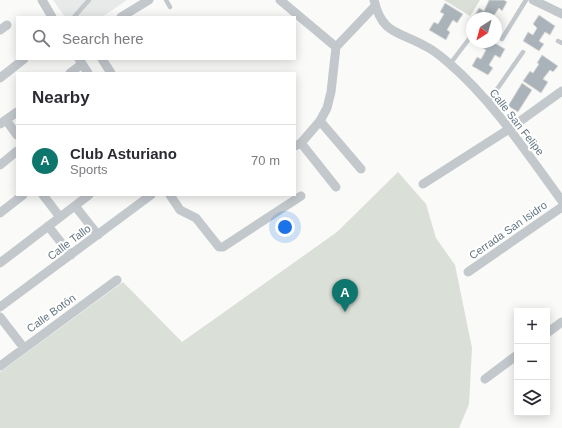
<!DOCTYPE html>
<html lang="en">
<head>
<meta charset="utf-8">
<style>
  :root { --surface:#fff; --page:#f2f2f3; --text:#2b2b33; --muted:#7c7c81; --line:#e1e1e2; --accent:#0f766e }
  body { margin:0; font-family:Arial,sans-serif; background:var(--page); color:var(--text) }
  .controls { position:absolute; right:12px; bottom:12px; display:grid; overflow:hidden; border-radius:0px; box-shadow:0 2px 10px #0003 }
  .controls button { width:36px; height:36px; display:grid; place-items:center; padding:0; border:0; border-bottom:1px solid var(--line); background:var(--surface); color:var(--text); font:20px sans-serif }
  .compass { position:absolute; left:466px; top:12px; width:36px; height:36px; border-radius:50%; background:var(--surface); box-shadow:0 2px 10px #0003; rotate:216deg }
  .you { position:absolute; left:285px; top:227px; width:14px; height:14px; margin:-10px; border:3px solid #fff; border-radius:50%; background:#1a73e8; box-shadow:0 0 0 6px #1a73e833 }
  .badge { display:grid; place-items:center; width:26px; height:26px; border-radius:50%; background:var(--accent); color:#fff; font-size:13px; font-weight:700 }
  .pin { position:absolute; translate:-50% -33px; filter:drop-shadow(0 1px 2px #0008) }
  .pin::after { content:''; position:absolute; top:21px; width:14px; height:12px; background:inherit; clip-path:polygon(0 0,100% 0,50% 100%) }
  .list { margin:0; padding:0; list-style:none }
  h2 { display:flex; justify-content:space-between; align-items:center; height:52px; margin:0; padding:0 16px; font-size:17px }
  h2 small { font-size:13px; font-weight:400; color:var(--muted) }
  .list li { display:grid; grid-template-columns:26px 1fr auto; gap:12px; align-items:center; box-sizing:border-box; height:72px; padding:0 16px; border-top:1px solid var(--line) }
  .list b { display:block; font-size:15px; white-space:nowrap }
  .list p { margin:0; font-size:13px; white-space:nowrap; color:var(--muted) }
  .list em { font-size:13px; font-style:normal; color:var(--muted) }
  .icon { flex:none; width:22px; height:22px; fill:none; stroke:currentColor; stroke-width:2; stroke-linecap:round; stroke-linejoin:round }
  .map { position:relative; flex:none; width:562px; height:428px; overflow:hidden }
  .search { position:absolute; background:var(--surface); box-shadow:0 2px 10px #0003; left:16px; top:16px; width:280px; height:44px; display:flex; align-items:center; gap:10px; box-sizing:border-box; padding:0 14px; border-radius:0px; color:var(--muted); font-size:15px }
  .panel { position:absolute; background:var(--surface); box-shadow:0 2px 10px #0003; left:16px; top:72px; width:280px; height:124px; border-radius:0px }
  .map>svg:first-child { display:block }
  .built { fill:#e8e9e9 }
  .green { fill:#dadfd7 }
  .building { fill:#aab3b9; stroke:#dcdcda }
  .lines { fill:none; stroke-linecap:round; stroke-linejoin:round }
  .lane { stroke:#c3c8cc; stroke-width:4.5 }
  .street { stroke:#c3c8cc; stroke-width:9 }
  .labels { text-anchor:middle; stroke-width:4; stroke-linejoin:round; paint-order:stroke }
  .street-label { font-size:11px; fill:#657683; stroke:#fff }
</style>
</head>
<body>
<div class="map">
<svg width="562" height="428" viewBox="0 0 562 428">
  <rect width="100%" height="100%" fill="#fafaf8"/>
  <path class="built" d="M53 0H127L102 17H65Z"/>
  <path class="green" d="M444 0H480L470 16Z
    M398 172 426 204 436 238 455 265 472 348 469 404 459 428H0V372L123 282 182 342 337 232Z"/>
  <path class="building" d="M489 0H504L507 2 502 11 499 8 493 17 494 18H476L474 17 479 8 484 11Z
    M445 3 463 14 457 23 453 20 447 30 450 32 446 40 429 30 434 22 438 24 444 14 440 12Z
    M539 15 555 26 550 35 545 32 539 41 544 44 539 51 523 41 528 32 533 35 537 28 533 24Z
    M487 42H493L505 49 500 58 495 55 489 65 493 68 488 75 472 66 477 57 481 59 486 50 483 48Z
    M542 55 558 66 553 72 550 70 543 79 548 82 541 93 523 81 530 71 533 73 539 64 537 63Z
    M522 83 532 90 518 112 508 106Z"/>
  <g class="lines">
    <path class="lane" d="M166 0 170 7
      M74 17 89 0
      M502 39 526 0
      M558 41 562 43
      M450 64 472 35
      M488 102 523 52"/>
    <path class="street" d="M42 0 52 17
      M280 0 336 47
      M374 0C382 35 399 31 425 46 434 50 443 58 450 64 495 103 527 154 562 201
      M533 0 562 14
      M121 17 149 0
      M0 30 7 25
      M79 59 88 73
      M102 59 111 73
      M70 73 82 64
      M0 78 24 59
      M6 120 17 135
      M320 121 361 169
      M0 124 17 112
      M301 143 336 187
      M295 146 301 143 320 121 327 108 331 92 336 47 375 6
      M0 165 17 151
      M423 184 509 129 562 91
      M43 195 60 217
      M170 195 180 210 196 218 219 247H223L301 196
      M75 206 98 235
      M0 213 23 195
      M48 226 71 255
      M0 263 89 195
      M468 272 562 207
      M0 307 151 195
      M0 317 24 348
      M547 333 562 322
      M0 366 117 280
      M485 379 517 355"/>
  </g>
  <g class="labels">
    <g class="street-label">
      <text transform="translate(517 122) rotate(52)" y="4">Calle San Felipe</text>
      <text transform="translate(508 230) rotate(-35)" y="4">Cerrada San Isidro</text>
      <text transform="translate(69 242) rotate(-37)" y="4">Calle Tallo</text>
      <text transform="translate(51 313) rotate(-36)" y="4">Calle Botón</text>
    </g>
  </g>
</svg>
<div class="controls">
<button>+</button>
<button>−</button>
<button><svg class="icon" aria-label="layers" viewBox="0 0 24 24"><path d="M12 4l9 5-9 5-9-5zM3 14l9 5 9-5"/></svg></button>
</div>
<svg class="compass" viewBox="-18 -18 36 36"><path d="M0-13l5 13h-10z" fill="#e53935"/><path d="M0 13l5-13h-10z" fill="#7c7c81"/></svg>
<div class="you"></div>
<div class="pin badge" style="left:345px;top:312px">A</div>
<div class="search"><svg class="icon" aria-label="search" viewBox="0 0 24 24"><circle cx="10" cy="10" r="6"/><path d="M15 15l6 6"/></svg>Search here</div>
<section class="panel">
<h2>Nearby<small></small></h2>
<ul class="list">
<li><span class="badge">A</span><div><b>Club Asturiano</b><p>Sports</p></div><em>70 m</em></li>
</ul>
</section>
</div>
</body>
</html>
